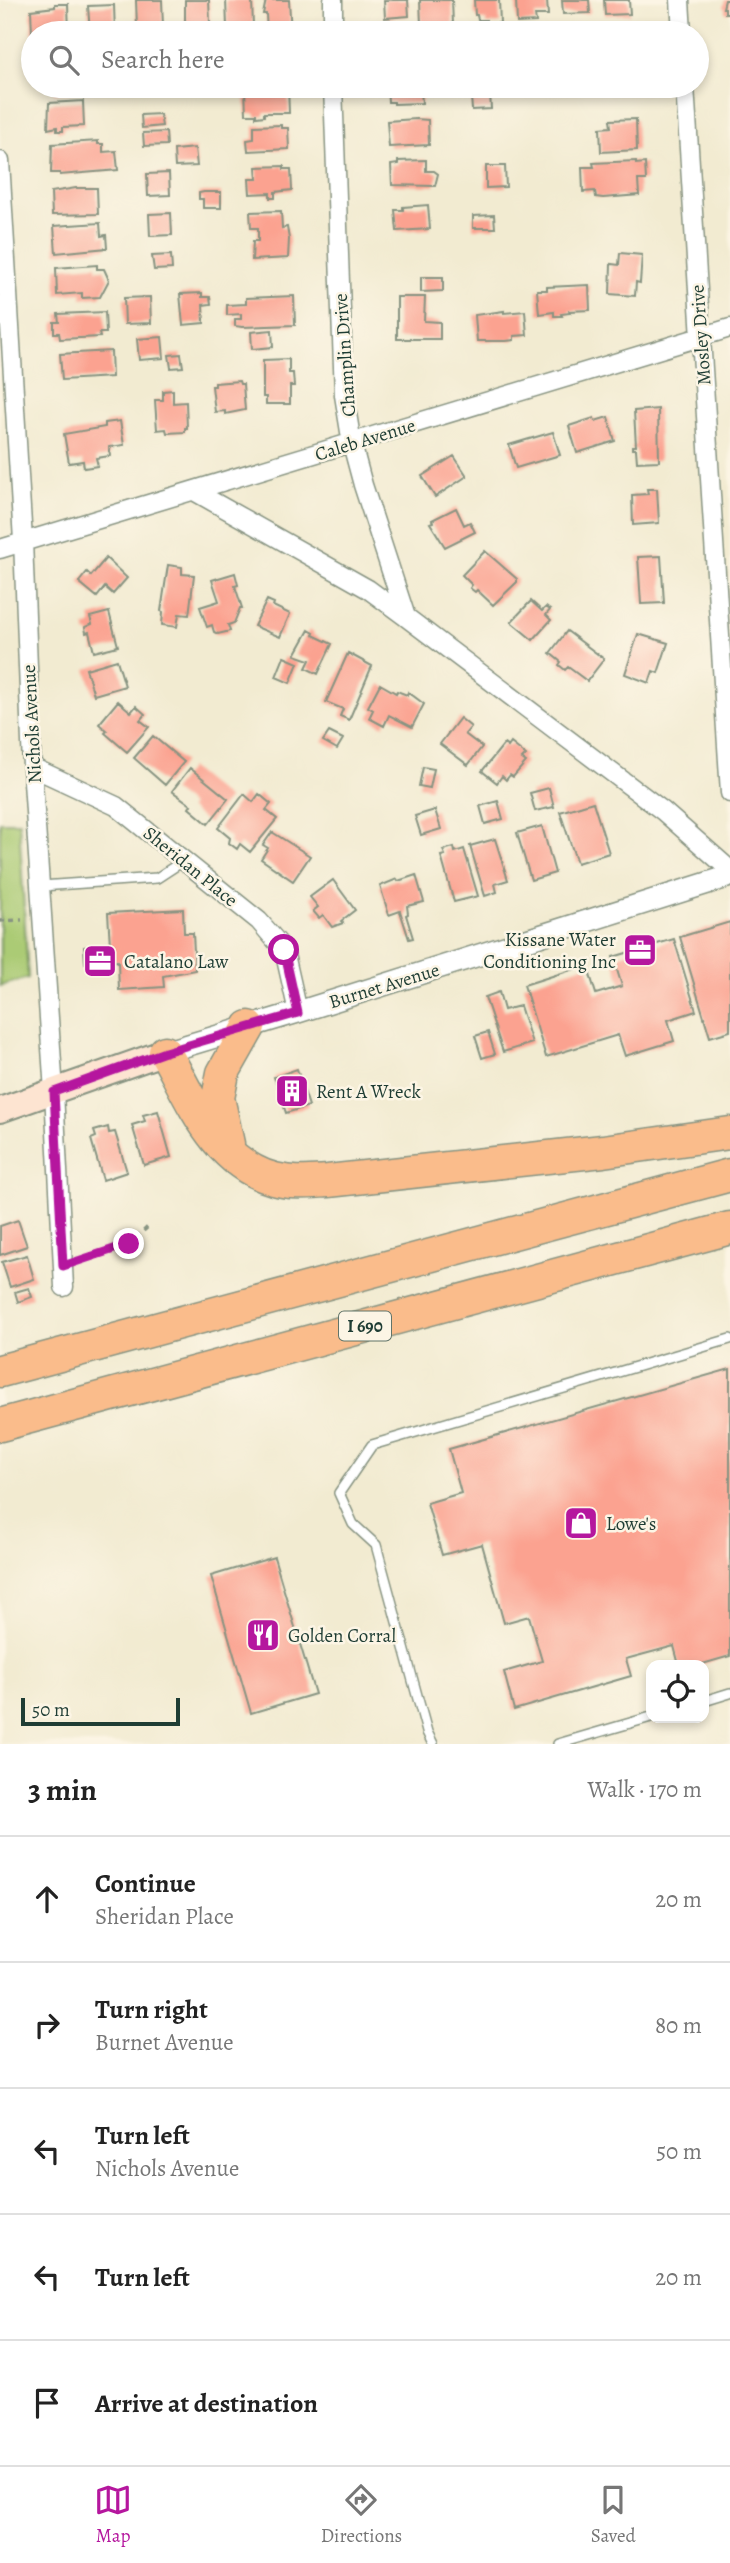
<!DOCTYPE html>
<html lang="en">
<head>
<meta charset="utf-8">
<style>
  :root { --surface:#fff; --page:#f2f2f2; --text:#222; --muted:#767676; --line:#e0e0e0; --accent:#b5179e }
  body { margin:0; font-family:Alegreya,serif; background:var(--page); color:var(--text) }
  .controls { position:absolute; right:21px; bottom:21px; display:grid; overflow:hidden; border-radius:14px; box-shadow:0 4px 10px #0003 }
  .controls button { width:63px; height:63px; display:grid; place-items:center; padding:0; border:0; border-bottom:2px solid var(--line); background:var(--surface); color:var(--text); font:35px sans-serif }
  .scale { position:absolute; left:21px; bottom:18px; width:159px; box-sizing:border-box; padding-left:7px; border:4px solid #1f3d34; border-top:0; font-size:19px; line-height:24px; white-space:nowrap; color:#1f3d34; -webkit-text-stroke:5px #fcf5e5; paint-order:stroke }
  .stop { position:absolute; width:21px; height:21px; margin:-16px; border:5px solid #b5179e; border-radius:50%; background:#fff }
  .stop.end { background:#b5179e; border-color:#fff; box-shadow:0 2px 7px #0008 }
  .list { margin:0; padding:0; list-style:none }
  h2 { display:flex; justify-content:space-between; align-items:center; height:91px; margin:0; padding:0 28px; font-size:30px }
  h2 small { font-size:23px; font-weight:400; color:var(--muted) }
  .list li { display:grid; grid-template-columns:46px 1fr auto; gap:21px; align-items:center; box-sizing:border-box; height:126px; padding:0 28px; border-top:2px solid var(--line) }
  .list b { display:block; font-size:26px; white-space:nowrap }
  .list p { margin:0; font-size:23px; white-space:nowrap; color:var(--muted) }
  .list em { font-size:23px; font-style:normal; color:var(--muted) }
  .icon { flex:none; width:38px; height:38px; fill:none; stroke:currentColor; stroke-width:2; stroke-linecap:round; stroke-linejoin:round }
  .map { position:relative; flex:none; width:730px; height:1744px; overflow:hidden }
  .search { position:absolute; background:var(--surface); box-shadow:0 4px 10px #0003; left:21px; right:21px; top:21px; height:77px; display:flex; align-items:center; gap:18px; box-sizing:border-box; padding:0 24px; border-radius:38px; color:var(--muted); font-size:26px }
  .sheet { height:721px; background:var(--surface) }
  nav { display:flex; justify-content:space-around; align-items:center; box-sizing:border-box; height:98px; border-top:2px solid var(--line); background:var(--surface); font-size:19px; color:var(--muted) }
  nav a { display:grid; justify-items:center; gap:4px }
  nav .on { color:var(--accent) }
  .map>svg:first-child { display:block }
  .green { fill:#abcb74; stroke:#658454; stroke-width:2 }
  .building { fill:#fba290 }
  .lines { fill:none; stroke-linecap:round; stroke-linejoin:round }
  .service-casing { stroke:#889482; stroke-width:12 }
  .minor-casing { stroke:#889482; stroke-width:21 }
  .tertiary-casing { stroke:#889482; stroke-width:24 }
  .secondary-casing { stroke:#889482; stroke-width:28 }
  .motorway-casing { stroke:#889482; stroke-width:35 }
  .path { stroke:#889482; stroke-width:3.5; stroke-dasharray:5 5; stroke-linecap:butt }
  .service { stroke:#fff; stroke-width:9 }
  .minor { stroke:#fff; stroke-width:18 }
  .tertiary { stroke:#fff; stroke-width:21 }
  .secondary { stroke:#fde4d1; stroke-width:24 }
  .motorway { stroke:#fabc8b; stroke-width:32 }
  .route { stroke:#b5179e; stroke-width:9 }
  .labels { text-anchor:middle; stroke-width:5; stroke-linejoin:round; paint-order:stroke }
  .shield { fill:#fcf5e5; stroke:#617469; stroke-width:2 }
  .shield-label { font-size:18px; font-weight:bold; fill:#1f3d34 }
  .street-label { font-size:19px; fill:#1f3d34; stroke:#fcf5e5 }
  .poi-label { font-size:19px; fill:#1f3d34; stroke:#fcf5e5; text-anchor:start }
</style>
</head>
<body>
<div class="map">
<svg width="730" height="1744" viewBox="0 0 730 1744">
  <rect width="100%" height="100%" fill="#fcf5e5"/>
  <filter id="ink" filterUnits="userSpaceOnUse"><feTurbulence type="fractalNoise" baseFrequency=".0143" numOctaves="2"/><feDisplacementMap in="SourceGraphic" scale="14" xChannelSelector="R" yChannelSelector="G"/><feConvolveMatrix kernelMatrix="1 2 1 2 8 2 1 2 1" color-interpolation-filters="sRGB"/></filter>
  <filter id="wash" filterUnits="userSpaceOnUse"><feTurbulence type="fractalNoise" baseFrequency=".00686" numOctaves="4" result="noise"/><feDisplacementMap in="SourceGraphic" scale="28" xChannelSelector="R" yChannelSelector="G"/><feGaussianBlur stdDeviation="1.57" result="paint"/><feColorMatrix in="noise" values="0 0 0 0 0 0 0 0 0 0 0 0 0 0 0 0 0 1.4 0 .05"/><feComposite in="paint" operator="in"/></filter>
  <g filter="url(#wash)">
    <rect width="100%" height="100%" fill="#f2ebd1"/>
    <path class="green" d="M0 822H19L28 978 0 986Z"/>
    <g id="blocks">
      <path class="building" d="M136 0H162L163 26 151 27V33H142V27H137Z
        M185 0H209L210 23 185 24Z
        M226 0H252L253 26H249V33H231V26L227 27Z
        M266 0H289L291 33H267L266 14H263Z
        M384 0H408L409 16 385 18Z
        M420 0H452L453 24 421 25Z
        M474 0H499L500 23 486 24V20H478L477 15H475Z
        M516 0H547L548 15H535L536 22 517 23Z
        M562 0H589L590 13 563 14Z
        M604 0H629L630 14 605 15Z
        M725 0H730V13H725V8H723Z
        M55 4H68L69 33H32L31 10 55 7Z
        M114 5 115 33H90L88 6Z
        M570 28 571 33H555V29Z
        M53 86H74L75 92 54 93Z
        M288 86 289 113H264V116L256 117V114H246L245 87Z
        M387 86H433V91H421L422 103 394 104V102H388Z
        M490 94 491 109 472 110 471 96Z
        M83 101 84 126 63 127V131H57V127L48 129 49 103Z
        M160 114 162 126 142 128 141 115Z
        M416 119 428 120 429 145 389 147 387 121Z
        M636 119 637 150 601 152 600 128 611 127 610 120Z
        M281 125V128H288L289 149 248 151 247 140 254 139V126Z
        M166 132 167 145 144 146 143 133Z
        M98 141V144H103V152L116 151 118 170 60 175V173H51L52 144Z
        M195 148 197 166 175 167 174 150Z
        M426 160V171H434L438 174 435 186 392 185 391 165 398 164V161Z
        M636 161V164L645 163 646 180H638L639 195 603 198 596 197 595 191 583 192 582 167H594L593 163Z
        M284 166V169H291L292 190 275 192V198H270V193L250 194 249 179H257L256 167Z
        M486 166H505L506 187 486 188Z
        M169 173 170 195 148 196 147 174Z
        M76 188H97L98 214 52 215 51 192Z
        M204 192H221V208H203V199H199V193Z
        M428 205 430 229 397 231 395 210H403V207Z
        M281 211 282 228 287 227 289 239 288 258 252 260 253 241H258V228H251L250 212Z
        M171 213 172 235 150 236 149 214Z
        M494 215 495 228H473V216Z
        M100 223 101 236 106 235 107 248 56 253 54 226Z
        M620 253 642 255 640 283 636 282 635 296 610 294 611 264 619 265Z
        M171 255 172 269 154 270 152 256Z
        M97 265V269H104L109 280 100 297 82 298V293L57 295 56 268Z
        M421 277H443V291L421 292Z
        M589 285 590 310 569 311 570 313 561 314 562 316H554V312L539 314 537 290H547V287Z
        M202 293V297H210L211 304 203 305 204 323 183 325 180 294Z
        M294 296 295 325 242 327 235 326V319H241V314L227 315V305L246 304V298Z
        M150 297 151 323 125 324 124 298Z
        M397 297H425L424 321 440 322V339H397Z
        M504 311V313L525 311 527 335 514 336V340L506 341H477L475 315Z
        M105 312 106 333H99L100 337 60 339 59 333H54V322H59L58 314Z
        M272 330 273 347 252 349 251 332Z
        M162 337 164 358 139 360 137 339Z
        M111 351 112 377 62 380 60 354Z
        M181 354 183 367 171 368 169 355Z
        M289 359V373H293L294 386H290V404H266V397H263V360Z
        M239 381 240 384H243L245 410 225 414V411L215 412 212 386H215V383Z
        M173 390V403L186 402 187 428H185V432L167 433 166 429 157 430 155 400H163V391Z
        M658 409 659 461 637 462 636 449H632V446H636L634 411Z
        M608 417 615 441 577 453 569 426 594 418 595 421Z
        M120 421 124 445 109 447 110 456 96 458 98 466 84 468 83 461 69 463 64 434 105 427V423Z
        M553 432 560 455 516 468 509 445Z
        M454 456 467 476 435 497 422 476Z
        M647 489H657L659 523 633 525 632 495 648 494Z
        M456 508 464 525 470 522 475 532 445 547 430 523 433 522 432 520Z
        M485 551 517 579V582L493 605 477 590 475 592 470 588 472 585 462 575Z
        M661 556 664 603 641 604 638 557Z
        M106 558 127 578 113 594 105 587 97 597 79 582 87 572 91 576Z
        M168 565 182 567V574L194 575 189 615 179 614 177 627 162 625 163 612 161 611Z
        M235 573 238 585 235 586 242 608H240L234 623 228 625 230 631 218 634 214 632 212 625 207 627 200 607 219 601 212 580Z
        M267 600 274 603 273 606 290 614 280 637 254 626Z
        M531 601 542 611 546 607 550 610 546 615 551 620 533 640 511 622Z
        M109 612 118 646 94 652 89 632 86 633 85 627 92 624 90 617Z
        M309 630 314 633 313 635 332 644 318 674 306 668 310 660 295 655Z
        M567 631 604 659 587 681 568 667 565 670 559 665 561 662 550 653Z
        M638 634 668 643 658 673 653 671 649 683 625 674Z
        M348 653 372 666 349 720 340 716 343 709 326 702Z
        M284 657 298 663 290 683 276 677Z
        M117 660 125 686 94 695 86 669Z
        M380 684 396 693 397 691 407 695 408 692 424 704 412 727 389 715 384 726 369 718 373 710 368 707Z
        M118 701 131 712 136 706 145 714 140 720 149 727 127 752 105 733 107 731 99 724Z
        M460 718 471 727 465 734 482 747 468 765 440 744Z
        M329 732 343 739 337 749 323 741Z
        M153 736 184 762 165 785 134 758Z
        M511 743 526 755 522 759 526 762 513 777 510 775 506 780 502 776 497 783 482 771 504 744 508 747Z
        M423 767 434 769 430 788 419 786Z
        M190 768 228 799 208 824 189 808 191 805 172 791Z
        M549 788 554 807 535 811 530 793Z
        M244 794 253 802 259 794 271 804 266 810 277 819 250 852 240 844 237 849 229 843 230 838 218 828Z
        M498 801 503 819 485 824 480 806Z
        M593 802 609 853 577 863 560 812Z
        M435 810 441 829 421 835 415 816Z
        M542 826 555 873 531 880 517 833Z
        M272 832 310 856 293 881 261 859 268 848 263 845Z
        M495 839 508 880 495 884 497 892 485 896 470 846Z
        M454 847 455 852 464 849 478 896 454 902 441 856 445 855 443 850Z
        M416 875 424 902 407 906 408 914 406 915 413 938 409 939 400 911 389 915 380 886 397 879 398 881Z
        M333 880 355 910 341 921 343 923 332 927 323 915 319 918 313 911 318 907 310 897Z
        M183 909 184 933H193L195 970 163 976 164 987 119 990 118 961 85 963 84 947 110 945 108 913Z
        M730 922V1031L710 1037 680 937Z
        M674 939 696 1011 668 1020 674 1041 625 1056 618 1035 546 1057 524 985 587 965 596 994 622 986 613 957Z
        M499 992 504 1010 520 1006 532 1043 503 1052 485 997Z
        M488 1032 495 1054 482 1058 475 1036Z
        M297 1069 309 1106 286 1113 274 1077Z
        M158 1111 171 1157 144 1165 132 1125 145 1121 143 1115Z
        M108 1127 109 1133 115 1132 127 1172 103 1180 91 1139 96 1137 94 1131Z
        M18 1220 27 1246 0 1255V1226Z
        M27 1255 34 1279 10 1287 2 1262Z
        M29 1288 32 1297 18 1302 15 1292Z
        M730 1369V1656L699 1665H679L674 1646 626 1659 631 1676 514 1710 504 1672 542 1661 529 1616 504 1623 482 1544 442 1555 427 1503 461 1493 449 1449Z
        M274 1557 315 1694 251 1713 211 1576Z"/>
    </g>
  </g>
  <g filter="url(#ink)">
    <use href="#blocks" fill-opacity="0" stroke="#889482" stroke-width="2"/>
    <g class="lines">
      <g class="service-casing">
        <path id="service" d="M41 886 157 878 183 861
          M704 1701 730 1693
          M433 1744 427 1732 376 1545 353 1524 339 1493 372 1445 730 1339
          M558 1744 651 1717"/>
      </g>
      <g class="minor-casing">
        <path id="minor" d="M333 0V33
          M680 0 682 33
          M333 86 344 395 352 444 363 485 406 617 663 811 730 870
          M685 86 730 793
          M0 161 23 541 32 767 54 1092 64 1287
          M194 491 368 589 406 617
          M0 549 730 328
          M32 767 116 806 259 921 284 950 298 1012"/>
      </g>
      <g class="tertiary-casing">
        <path id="tertiary" d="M165 1052 298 1012 730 876"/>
      </g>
      <g class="secondary-casing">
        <path id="secondary" d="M0 1110 165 1052"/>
      </g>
      <g class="motorway-casing">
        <path id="motorway" d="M165 1052C192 1100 215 1163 274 1179 292 1184 310 1182 328 1181L603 1151 730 1133
          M228 1144 218 1098 223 1073 249 1027
          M0 1371 730 1175
          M0 1425 730 1228"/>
      </g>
      <path class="path" d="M0 921 22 920
        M81 1260 129 1244 149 1226"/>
      <use href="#service" class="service"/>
      <use href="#minor" class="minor"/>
      <use href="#tertiary" class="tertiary"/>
      <use href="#secondary" class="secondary"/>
      <use href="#motorway" class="motorway"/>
    </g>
  </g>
  <g class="lines" filter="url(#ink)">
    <path class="route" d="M129 1244 63 1266 54 1092 165 1052 298 1013 284 950"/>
  </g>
  <defs>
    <g id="office-square" transform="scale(1.75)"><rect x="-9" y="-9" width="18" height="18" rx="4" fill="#b5179e" stroke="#fcf5e5"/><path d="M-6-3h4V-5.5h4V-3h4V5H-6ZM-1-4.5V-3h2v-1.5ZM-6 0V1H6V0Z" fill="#fff"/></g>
    <g id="building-square" transform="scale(1.75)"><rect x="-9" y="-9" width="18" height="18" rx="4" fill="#b5179e" stroke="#fcf5e5"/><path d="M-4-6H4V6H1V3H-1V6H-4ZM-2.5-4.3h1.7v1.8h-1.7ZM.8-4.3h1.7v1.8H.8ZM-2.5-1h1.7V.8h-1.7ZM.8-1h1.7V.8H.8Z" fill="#fff"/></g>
    <g id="shop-square" transform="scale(1.75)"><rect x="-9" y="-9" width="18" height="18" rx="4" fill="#b5179e" stroke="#fcf5e5"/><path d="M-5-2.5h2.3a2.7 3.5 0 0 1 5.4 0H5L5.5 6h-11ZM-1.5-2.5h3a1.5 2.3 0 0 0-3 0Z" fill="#fff"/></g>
    <g id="restaurant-square" transform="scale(1.75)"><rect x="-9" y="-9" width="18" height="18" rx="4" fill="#b5179e" stroke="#fcf5e5"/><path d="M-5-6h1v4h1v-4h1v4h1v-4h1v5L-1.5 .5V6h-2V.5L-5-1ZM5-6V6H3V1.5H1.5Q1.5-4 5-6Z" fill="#fff"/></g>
  </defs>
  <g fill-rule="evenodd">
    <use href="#office-square" x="640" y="950"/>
    <use href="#office-square" x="100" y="961"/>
    <use href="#building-square" x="292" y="1091"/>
    <use href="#shop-square" x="581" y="1523"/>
    <use href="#restaurant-square" x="263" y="1635"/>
  </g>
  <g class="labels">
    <rect class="shield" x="339" y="1311.5" width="52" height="29" rx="5"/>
    <g class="shield-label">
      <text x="365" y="1332">I 690</text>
    </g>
    <g class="street-label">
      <text transform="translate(700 335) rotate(-94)" y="7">Mosley Drive</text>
      <text transform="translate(344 355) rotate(-94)" y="7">Champlin Drive</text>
      <text transform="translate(365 439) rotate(-17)" y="7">Caleb Avenue</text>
      <text transform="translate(31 724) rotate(-93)" y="7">Nichols Avenue</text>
      <text transform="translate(191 866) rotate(39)" y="7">Sheridan Place</text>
      <text transform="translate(384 985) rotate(-17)" y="7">Burnet Avenue</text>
    </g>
    <g class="poi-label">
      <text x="616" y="946" text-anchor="end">Kissane Water<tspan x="616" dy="22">Conditioning Inc</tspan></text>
      <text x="124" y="968">Catalano Law</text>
      <text x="316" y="1098">Rent A Wreck</text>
      <text x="606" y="1530">Lowe's</text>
      <text x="288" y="1642">Golden Corral</text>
    </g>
  </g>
</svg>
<div class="controls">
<button><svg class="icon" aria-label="locate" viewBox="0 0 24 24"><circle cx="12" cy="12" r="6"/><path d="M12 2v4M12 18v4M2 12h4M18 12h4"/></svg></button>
</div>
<div class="scale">50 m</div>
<div class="stop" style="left:284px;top:950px"></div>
<div class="stop end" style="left:129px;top:1244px"></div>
<div class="search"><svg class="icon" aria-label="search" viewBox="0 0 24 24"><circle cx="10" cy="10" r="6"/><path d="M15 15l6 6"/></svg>Search here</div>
</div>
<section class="sheet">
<h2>3 min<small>Walk · 170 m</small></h2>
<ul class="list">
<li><svg class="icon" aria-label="ahead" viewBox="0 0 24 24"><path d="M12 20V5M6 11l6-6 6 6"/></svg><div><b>Continue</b><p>Sheridan Place</p></div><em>20 m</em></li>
<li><svg class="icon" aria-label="right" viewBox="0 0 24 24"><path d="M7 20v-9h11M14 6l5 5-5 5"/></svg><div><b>Turn right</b><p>Burnet Avenue</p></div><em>80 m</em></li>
<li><svg class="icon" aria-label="left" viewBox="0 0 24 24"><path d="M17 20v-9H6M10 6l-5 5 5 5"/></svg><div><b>Turn left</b><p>Nichols Avenue</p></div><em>50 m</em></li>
<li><svg class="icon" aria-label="left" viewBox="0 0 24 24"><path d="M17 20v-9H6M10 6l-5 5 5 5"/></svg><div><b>Turn left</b></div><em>20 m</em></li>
<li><svg class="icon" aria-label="arrive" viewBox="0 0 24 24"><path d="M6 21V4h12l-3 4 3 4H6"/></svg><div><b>Arrive at destination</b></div></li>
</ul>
</section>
<nav>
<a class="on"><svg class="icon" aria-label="map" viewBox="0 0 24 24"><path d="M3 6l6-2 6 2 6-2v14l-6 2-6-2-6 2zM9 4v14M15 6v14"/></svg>Map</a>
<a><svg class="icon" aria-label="directions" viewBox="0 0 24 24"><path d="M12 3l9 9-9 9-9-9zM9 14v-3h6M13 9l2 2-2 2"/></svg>Directions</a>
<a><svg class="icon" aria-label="saved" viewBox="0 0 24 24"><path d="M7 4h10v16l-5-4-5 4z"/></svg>Saved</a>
</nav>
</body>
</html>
